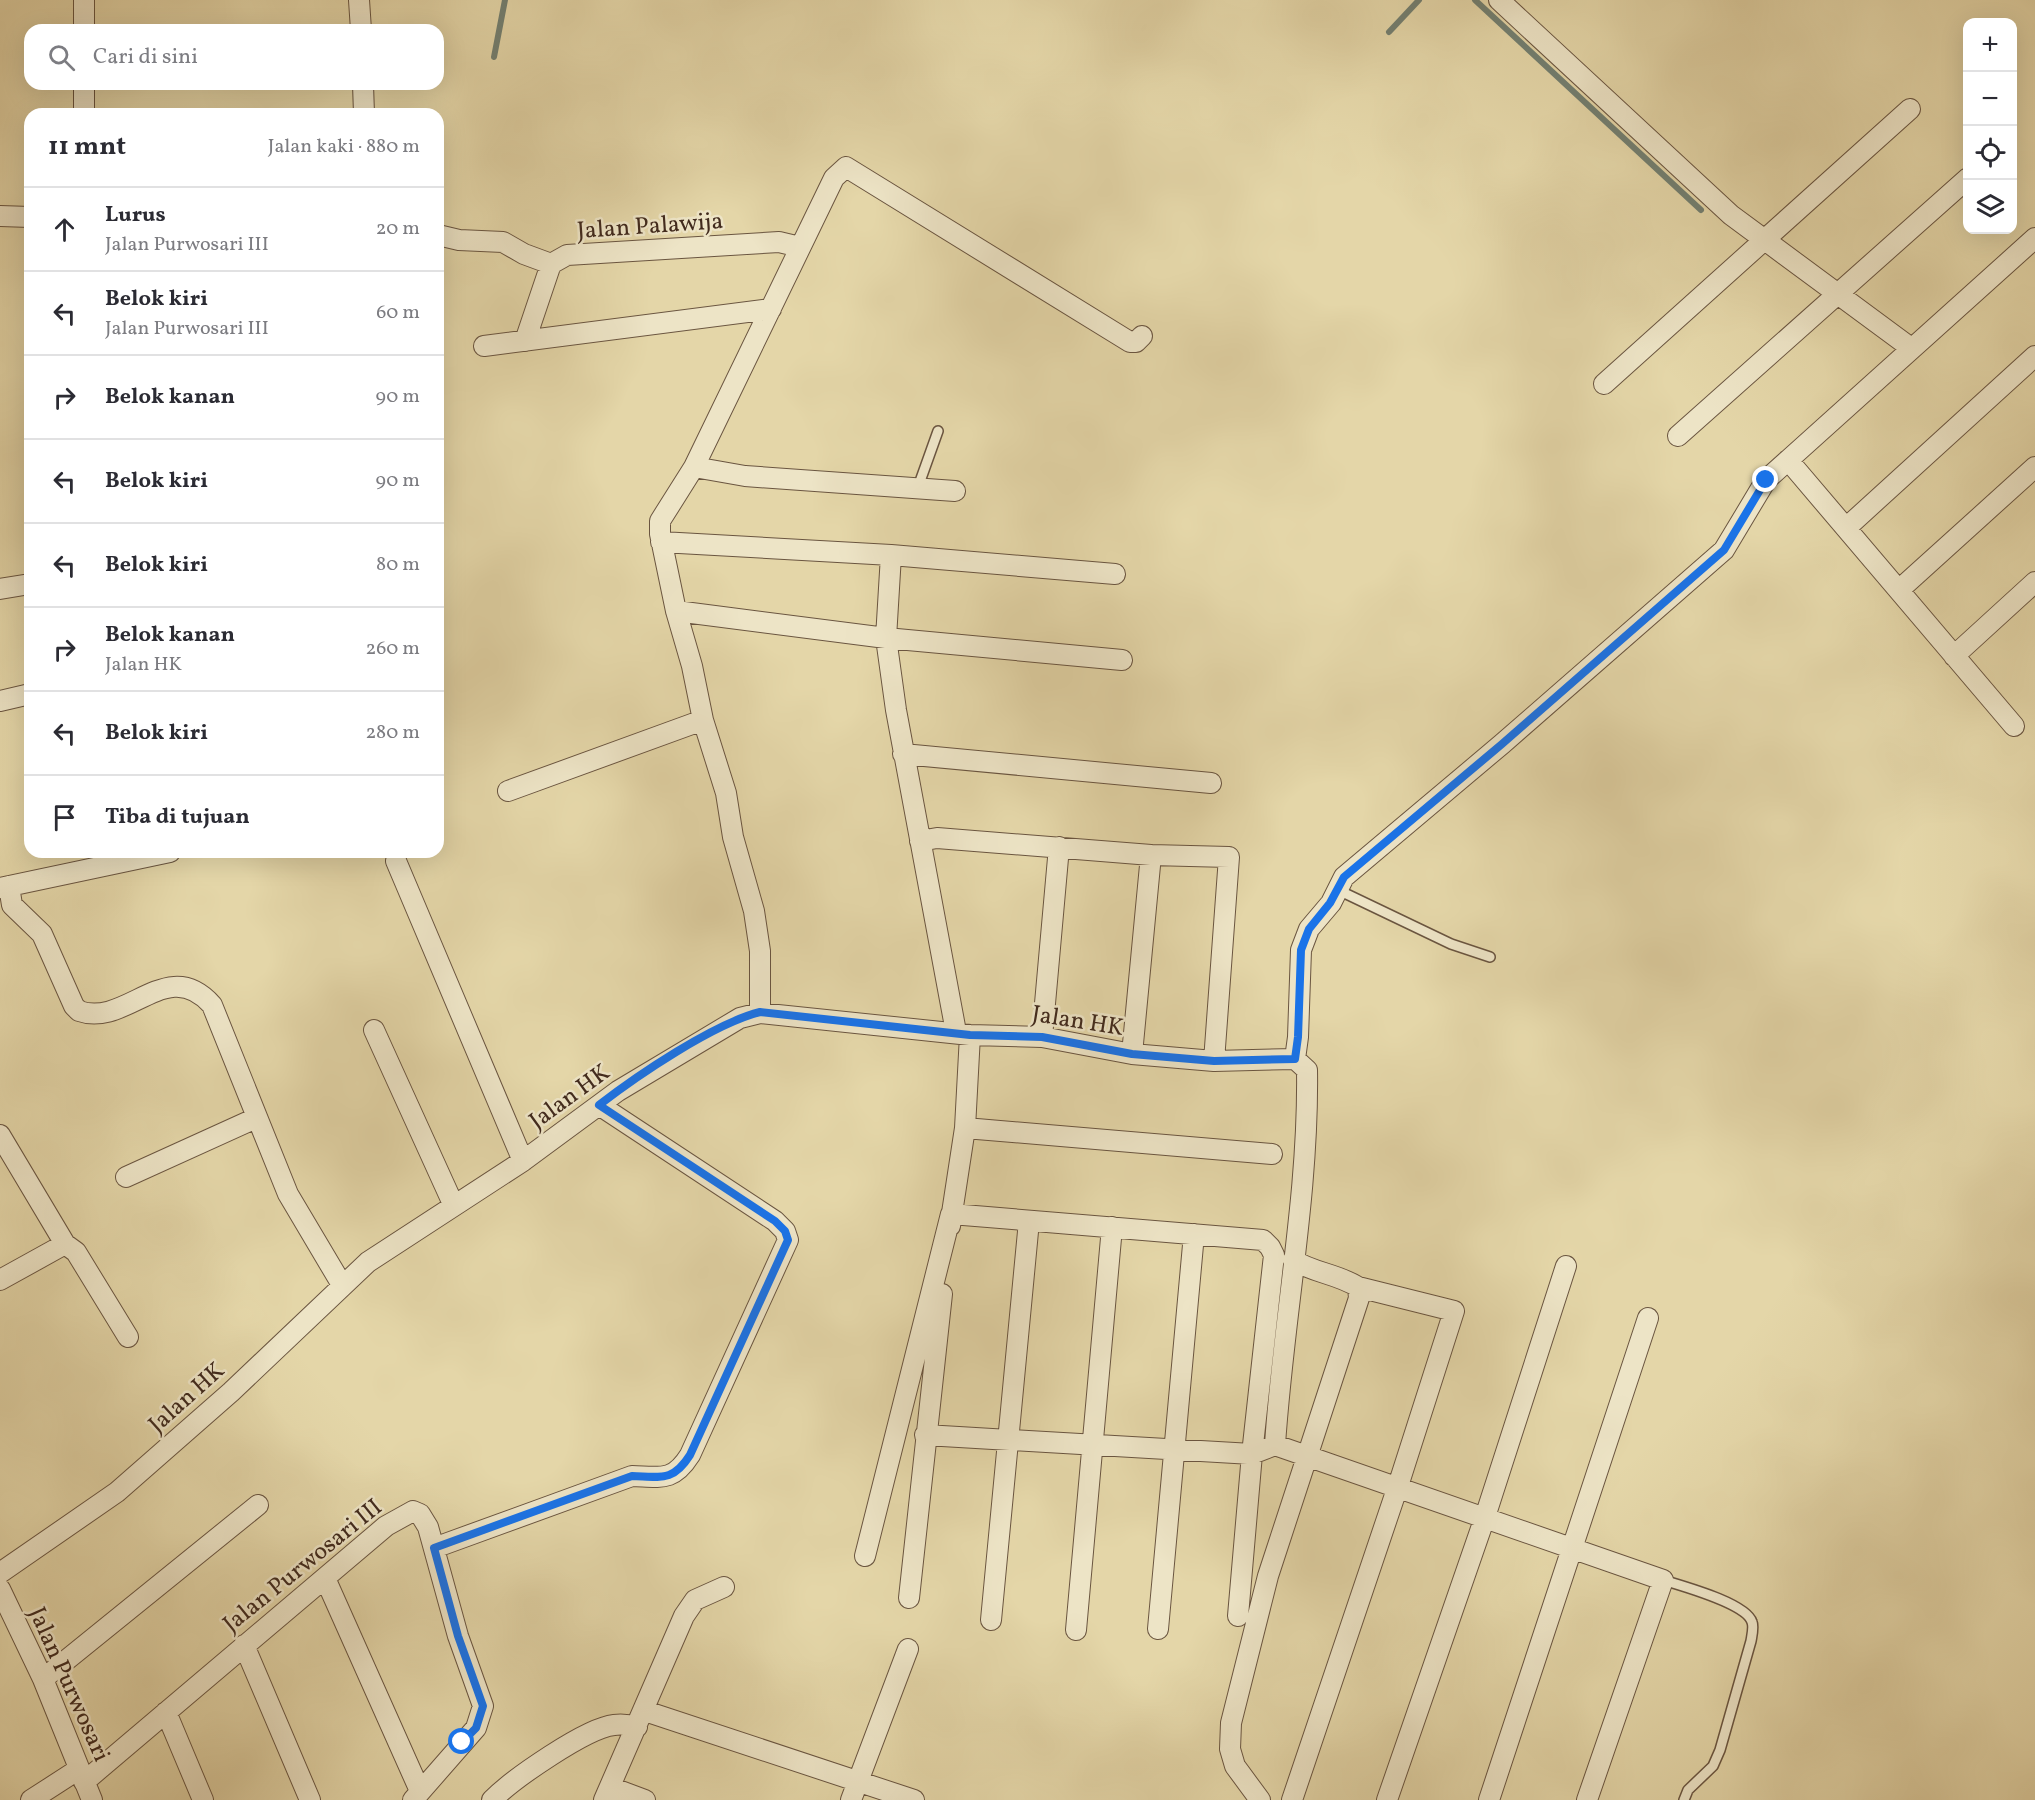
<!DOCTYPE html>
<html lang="id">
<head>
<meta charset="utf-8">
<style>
  :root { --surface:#fff; --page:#f7f7f7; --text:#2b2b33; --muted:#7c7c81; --line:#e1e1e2 }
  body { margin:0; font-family:Vollkorn,serif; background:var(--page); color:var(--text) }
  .controls { position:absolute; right:18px; top:18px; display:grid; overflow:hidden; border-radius:12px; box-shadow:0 6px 24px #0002 }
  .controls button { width:54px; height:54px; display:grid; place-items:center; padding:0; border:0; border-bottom:2px solid var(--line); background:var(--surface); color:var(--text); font:30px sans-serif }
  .stop { position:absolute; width:18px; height:18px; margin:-14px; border:4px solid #1a73e8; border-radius:50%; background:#fff }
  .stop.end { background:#1a73e8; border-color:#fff; box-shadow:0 2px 6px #0008 }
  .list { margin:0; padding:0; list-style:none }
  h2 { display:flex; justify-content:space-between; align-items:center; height:78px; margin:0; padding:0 24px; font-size:26px }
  h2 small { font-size:20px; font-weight:400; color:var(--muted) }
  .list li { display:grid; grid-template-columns:39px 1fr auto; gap:18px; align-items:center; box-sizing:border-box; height:84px; padding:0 24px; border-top:2px solid var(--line) }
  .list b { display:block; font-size:22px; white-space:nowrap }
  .list p { margin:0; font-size:20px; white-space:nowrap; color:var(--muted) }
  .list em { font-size:20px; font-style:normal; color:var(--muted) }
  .icon { flex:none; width:33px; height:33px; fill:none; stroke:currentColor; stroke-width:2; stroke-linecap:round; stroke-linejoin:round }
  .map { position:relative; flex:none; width:2035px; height:1800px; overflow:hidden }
  .search { position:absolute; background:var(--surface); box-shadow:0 6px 24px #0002; left:24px; top:24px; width:420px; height:66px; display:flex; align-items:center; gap:15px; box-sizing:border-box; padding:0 21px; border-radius:18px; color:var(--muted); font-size:22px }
  .panel { position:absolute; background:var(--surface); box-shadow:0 6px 24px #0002; left:24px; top:108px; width:420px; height:750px; border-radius:18px }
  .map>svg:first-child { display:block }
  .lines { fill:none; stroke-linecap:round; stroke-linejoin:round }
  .stream { stroke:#738072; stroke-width:6 }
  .lane-casing { stroke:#6a5540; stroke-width:12 }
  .street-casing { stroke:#6a5540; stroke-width:22 }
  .lane { stroke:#ede4c6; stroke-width:9 }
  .street { stroke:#ede4c6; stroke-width:20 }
  .route { stroke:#1a73e8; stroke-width:8 }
  .labels { text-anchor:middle; stroke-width:5; stroke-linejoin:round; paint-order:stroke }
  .street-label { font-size:24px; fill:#412a1d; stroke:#ede4c6 }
</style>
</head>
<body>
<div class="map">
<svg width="2035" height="1800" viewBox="0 0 2035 1800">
  <rect width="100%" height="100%" fill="#e4d6a8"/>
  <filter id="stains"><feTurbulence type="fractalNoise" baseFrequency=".00333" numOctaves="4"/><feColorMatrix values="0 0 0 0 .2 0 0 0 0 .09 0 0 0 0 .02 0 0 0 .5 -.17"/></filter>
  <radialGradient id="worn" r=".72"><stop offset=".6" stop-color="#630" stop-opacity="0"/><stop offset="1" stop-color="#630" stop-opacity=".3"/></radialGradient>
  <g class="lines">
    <path class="stream" d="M1475 0 1701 210
      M1389 32 1419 0
      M494 57 505 0"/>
    <g class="lane-casing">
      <path id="lane" d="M918 487 938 431
        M1336 889 1451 944 1490 957
        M1663 1580C1682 1586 1746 1603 1752 1622 1754 1627 1752 1635 1751 1641L1720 1750 1713 1766 1688 1790 1684 1800"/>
    </g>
    <g class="street-casing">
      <path id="street" d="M84 0V30
        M359 0 361 30
        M1499 0 1731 215 1911 348
        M84 84V114
        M363 84 364 114
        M0 216 30 217
        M438 235 459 240 503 242 524 254 551 264 567 255 779 242 800 247
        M525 341 551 264
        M484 346 771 309
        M1604 384 1910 109
        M1678 436 1968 178
        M1788 460 2014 726
        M694 467 834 178 846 167 1130 342H1136L1142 336
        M1846 528 2035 356
        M661 542 891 555
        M0 589 30 584
        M1899 590 2035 467
        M676 611 886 638 1122 660
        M1954 656 2035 582
        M0 701 30 694
        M903 754 1211 783
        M508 791 703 720
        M920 841 937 838 1151 855 1229 857 1214 1061
        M396 861 523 1161
        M9 886 12 905 42 934 74 1006 79 1011C127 1028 167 954 212 1005L288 1194 342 1285
        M0 888 170 852
        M760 1013V951L754 911 733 837 726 793 703 720 692 666 676 611 660 534V521L694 467 745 476 955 491
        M374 1030 454 1206
        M956 1032 896 710 886 638 891 555 1115 574
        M1042 1037 1059 847
        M1132 1054 1151 855
        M965 1128 1272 1154
        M0 1135 65 1244 76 1252 128 1337
        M126 1177 256 1118
        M950 1226 965 1128 970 1035
        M0 1280 65 1244
        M925 1435 1252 1454 1275 1445 1663 1580 1587 1800
        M1275 1445C1283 1320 1309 1195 1307 1070L1295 1059 1298 1037 1301 950 1309 929 1331 903 1344 877 1502 744 1724 550 1766 480 2035 238
        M434 1548 632 1476C661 1477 673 1482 690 1455L788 1240 785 1231 775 1221 599 1105
        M865 1556 951 1214 1263 1240 1270 1247 1274 1255 1252 1454 1238 1616
        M0 1573 117 1492 231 1392 368 1262 523 1161 618 1091 740 1018 760 1013 970 1035 1042 1037 1132 1054 1214 1061 1295 1059
        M325 1578 420 1791
        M0 1589 43 1679 92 1800
        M909 1598 942 1294
        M991 1620 1029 1221
        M1158 1629 1194 1234
        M1076 1630 1112 1227
        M244 1645 310 1800
        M43 1679 258 1505
        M645 1711 914 1800
        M166 1712 203 1800
        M84 1782 386 1526 413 1511 420 1514 428 1527 458 1636 483 1706 476 1728 413 1800
        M610 1787 645 1800
        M31 1800 79 1769
        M492 1800C513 1779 586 1728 614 1725 622 1724 630 1725 637 1727
        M604 1800 684 1616 695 1600 724 1587
        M851 1800 908 1649
        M1260 1800 1235 1766 1230 1749 1231 1723 1268 1576 1359 1298 1358 1287C1338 1274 1314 1273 1293 1260
        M1292 1800 1398 1486 1454 1311 1358 1287
        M1387 1800 1485 1517 1566 1266
        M1489 1800 1648 1318"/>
    </g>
    <use href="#lane" class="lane"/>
    <use href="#street" class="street"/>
  </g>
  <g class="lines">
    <path class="route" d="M462 1742 476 1728 483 1706 458 1636 434 1548 632 1476C661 1477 673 1482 690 1455L788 1240 785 1231 775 1221 599 1105C638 1075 713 1024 760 1012L970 1035 1042 1037 1132 1054 1214 1061 1295 1059 1298 1037 1301 950 1309 929 1330 903 1344 877 1502 744 1724 550 1766 480"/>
  </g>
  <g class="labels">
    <g class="street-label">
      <text transform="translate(650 225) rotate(-4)" y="8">Jalan Palawija</text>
      <text transform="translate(1078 1020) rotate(9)" y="8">Jalan HK</text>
      <text transform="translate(569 1096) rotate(-36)" y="8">Jalan HK</text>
      <text transform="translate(186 1397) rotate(-42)" y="8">Jalan HK</text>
      <text transform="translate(302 1565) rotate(-39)" y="8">Jalan Purwosari III</text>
      <text transform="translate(70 1684) rotate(66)" y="8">Jalan Purwosari</text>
    </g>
  </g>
  <rect width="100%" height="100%" filter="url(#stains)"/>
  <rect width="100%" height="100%" fill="url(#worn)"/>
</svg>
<div class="controls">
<button>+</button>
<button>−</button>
<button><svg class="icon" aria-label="locate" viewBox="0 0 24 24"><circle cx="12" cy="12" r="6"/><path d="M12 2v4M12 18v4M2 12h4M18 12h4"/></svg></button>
<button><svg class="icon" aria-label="layers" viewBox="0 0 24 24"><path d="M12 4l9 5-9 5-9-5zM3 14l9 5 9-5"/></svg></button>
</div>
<div class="stop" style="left:462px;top:1742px"></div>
<div class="stop end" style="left:1766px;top:480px"></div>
<div class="search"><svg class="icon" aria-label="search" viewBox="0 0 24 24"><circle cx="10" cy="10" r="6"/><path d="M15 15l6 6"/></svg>Cari di sini</div>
<section class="panel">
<h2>11 mnt<small>Jalan kaki · 880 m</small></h2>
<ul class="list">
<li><svg class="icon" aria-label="ahead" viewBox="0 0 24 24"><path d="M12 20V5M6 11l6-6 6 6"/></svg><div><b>Lurus</b><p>Jalan Purwosari III</p></div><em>20 m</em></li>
<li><svg class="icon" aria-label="left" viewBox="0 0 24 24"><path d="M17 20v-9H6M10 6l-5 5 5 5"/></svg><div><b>Belok kiri</b><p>Jalan Purwosari III</p></div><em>60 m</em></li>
<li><svg class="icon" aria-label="right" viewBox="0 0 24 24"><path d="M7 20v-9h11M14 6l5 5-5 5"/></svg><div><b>Belok kanan</b></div><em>90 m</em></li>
<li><svg class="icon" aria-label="left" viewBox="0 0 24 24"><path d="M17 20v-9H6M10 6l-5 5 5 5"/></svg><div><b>Belok kiri</b></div><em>90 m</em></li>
<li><svg class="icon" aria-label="left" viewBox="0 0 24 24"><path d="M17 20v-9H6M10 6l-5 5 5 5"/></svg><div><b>Belok kiri</b></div><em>80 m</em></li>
<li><svg class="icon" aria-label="right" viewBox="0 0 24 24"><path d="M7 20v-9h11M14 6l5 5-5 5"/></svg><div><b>Belok kanan</b><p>Jalan HK</p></div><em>260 m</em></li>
<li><svg class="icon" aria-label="left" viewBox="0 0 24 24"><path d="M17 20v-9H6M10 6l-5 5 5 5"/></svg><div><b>Belok kiri</b></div><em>280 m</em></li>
<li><svg class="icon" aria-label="arrive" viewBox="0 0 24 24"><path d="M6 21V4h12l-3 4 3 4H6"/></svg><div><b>Tiba di tujuan</b></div></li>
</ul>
</section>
</div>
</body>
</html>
